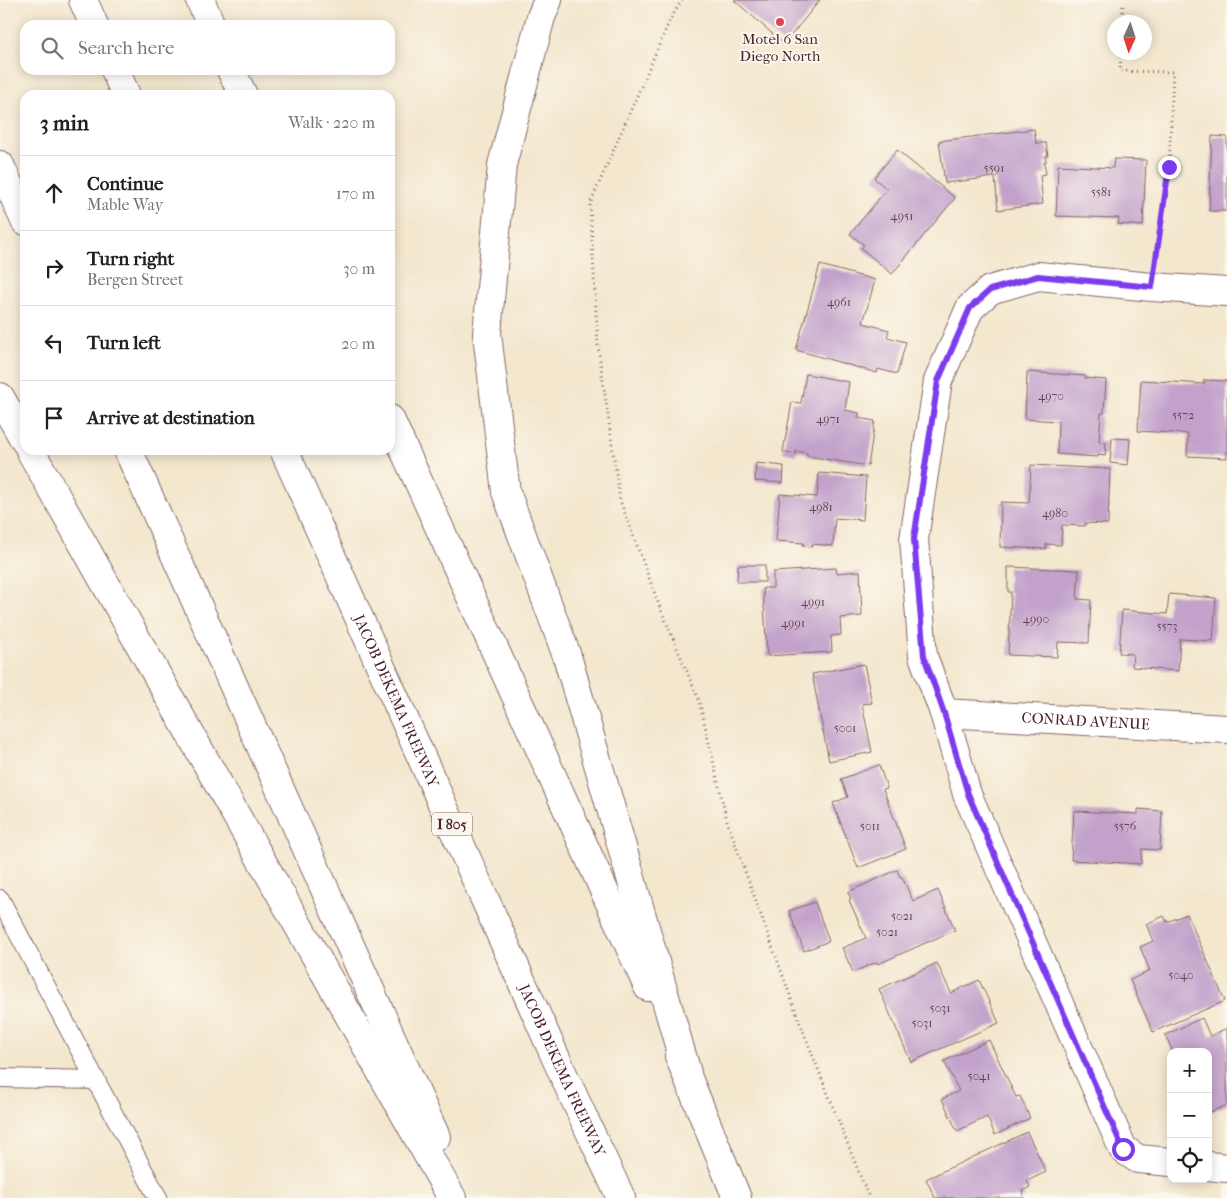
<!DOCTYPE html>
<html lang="en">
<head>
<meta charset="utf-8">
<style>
  :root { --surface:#fff; --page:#f2f2f2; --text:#202124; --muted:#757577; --line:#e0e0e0 }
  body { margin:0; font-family:"IM FELL French Canon",serif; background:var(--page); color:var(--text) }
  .controls { position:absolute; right:15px; bottom:15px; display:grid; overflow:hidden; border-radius:10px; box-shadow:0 2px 12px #0003 }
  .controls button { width:45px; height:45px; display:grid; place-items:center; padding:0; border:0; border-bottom:1px solid var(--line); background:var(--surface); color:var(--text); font:25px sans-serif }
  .compass { position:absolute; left:1107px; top:15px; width:45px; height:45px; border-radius:50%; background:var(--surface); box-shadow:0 2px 12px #0003; rotate:183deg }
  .stop { position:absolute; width:15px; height:15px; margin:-11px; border:4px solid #7c3aed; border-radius:50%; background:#fff }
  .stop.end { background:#7c3aed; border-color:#fff; box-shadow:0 1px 5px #0008 }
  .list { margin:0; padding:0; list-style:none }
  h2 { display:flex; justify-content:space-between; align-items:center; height:65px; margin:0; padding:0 20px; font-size:21px }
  h2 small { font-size:16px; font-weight:400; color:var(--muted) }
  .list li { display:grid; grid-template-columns:32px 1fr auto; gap:15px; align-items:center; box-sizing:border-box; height:75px; padding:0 20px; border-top:1px solid var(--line) }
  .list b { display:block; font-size:19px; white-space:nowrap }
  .list p { margin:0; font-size:16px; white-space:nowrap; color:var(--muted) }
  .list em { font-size:16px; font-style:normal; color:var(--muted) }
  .icon { flex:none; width:28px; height:28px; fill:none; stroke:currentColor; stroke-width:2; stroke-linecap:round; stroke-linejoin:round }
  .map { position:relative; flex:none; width:1227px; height:1198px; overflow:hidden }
  .search { position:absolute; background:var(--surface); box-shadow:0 2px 12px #0003; left:20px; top:20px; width:375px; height:55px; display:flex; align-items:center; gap:12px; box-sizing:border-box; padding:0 18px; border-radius:15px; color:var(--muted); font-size:19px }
  .panel { position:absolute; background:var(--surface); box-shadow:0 2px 12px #0003; left:20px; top:90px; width:375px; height:365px; border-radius:15px }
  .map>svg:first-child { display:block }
  .building { fill:#c2a2cb }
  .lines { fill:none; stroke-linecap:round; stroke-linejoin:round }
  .service-casing { stroke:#856564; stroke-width:20 }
  .minor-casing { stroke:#856564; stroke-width:30 }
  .motorway-casing { stroke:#856564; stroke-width:30 }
  .path { stroke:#856564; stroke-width:3; stroke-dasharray:1 4; stroke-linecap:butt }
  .service { stroke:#fff; stroke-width:18 }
  .minor { stroke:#fff; stroke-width:28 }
  .motorway { stroke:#fff; stroke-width:28 }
  .route { stroke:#7c3aed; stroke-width:6 }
  .poi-dot { fill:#d1495b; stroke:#fbf7ec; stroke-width:2 }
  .labels { text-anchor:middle; stroke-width:4; stroke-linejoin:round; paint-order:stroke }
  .number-label { font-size:12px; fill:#684053 }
  .shield { fill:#fbf7ec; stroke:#7f6065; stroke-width:1 }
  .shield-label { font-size:14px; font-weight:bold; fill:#4a1f2b }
  .poi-label { font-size:15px; fill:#4a1f2b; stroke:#fbf7ec }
  .street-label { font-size:15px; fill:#4a1f2b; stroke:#fbf7ec }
</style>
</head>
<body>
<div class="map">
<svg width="1227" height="1198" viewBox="0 0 1227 1198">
  <rect width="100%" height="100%" fill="#fbf7ec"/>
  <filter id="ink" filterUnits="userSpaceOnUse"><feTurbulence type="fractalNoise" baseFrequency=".02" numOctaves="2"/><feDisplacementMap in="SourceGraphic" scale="10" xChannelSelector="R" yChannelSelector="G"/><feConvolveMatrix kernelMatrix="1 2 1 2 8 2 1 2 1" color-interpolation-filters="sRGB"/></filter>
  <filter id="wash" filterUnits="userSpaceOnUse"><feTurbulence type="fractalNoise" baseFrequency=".0096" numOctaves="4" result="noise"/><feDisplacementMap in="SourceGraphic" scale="20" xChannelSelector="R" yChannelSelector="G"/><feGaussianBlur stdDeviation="1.12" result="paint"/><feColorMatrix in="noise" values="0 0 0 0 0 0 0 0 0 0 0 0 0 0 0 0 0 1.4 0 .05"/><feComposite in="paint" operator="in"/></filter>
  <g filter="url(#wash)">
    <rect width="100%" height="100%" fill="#f3e7ce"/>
    <g id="blocks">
      <path class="building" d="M734 0H820L784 44Z
        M1034 129 1036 143H1046L1048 156H1045L1046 162H1044L1046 174 1040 175 1043 204 998 210 995 177 945 183 939 141Z
        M1212 136 1227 137V211H1209Z
        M897 150 955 198 892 274 861 248 864 245 850 234 887 189 874 178Z
        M1114 159 1146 160 1143 226 1118 224 1119 218 1056 216 1058 165 1113 168Z
        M820 265 875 280 863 323 889 330 887 337 906 342 897 374 878 369 877 373 796 350Z
        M1027 372 1085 376V378L1106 380 1104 413H1101L1099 442H1106L1105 456 1098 455V457L1057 454 1058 421 1025 419Z
        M806 374 849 382 845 410 859 413 858 418 875 421 868 466 807 456V453L796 451V455L783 452 792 402 801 403Z
        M1141 380 1204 384V380L1227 381V458L1187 456 1188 434 1138 431Z
        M1112 438 1130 439 1128 465 1110 463Z
        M756 463 784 466 783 483 755 481Z
        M1031 465 1110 469 1108 524 1085 523V526L1062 525 1061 545 1046 544V549L1000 547 1001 502 1029 503Z
        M819 473 866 477 863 520 835 518 833 546 812 544V547L803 546 804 543 776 541 780 494 817 497Z
        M738 565H765V582H737Z
        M1008 567 1079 570 1077 599 1091 600 1089 643 1058 642 1057 657 1008 655 1011 592H1008Z
        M836 568 837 573 860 571 862 616 840 618 841 635 831 636 832 652 767 656 763 588H773V572Z
        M1169 594 1216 598 1213 641 1180 639 1178 671 1132 667 1133 654 1119 653 1122 610 1167 614Z
        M864 664 872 703 862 704 872 752 829 761 812 674Z
        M879 765 887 788 883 789 906 849 858 868 833 803 848 797 841 779Z
        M1138 809 1162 811 1160 850 1142 849 1141 864 1071 860 1074 811 1138 814Z
        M897 870 900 877H902L913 901 938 890 955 930 878 964 877 962 853 972 842 948 866 938 849 900 851 899 848 892Z
        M815 902 829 941 804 951 789 911Z
        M1187 914 1225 1001 1153 1032 1130 980 1150 971 1140 947 1153 941 1146 924 1164 916 1167 922Z
        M937 963 951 993 979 980 999 1023 911 1062 879 989Z
        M1202 1018 1210 1036 1227 1028V1105L1208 1113V1052H1173L1165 1035Z
        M989 1040 1016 1097 1020 1096 1030 1118 995 1135 987 1117 957 1131 942 1099 959 1091 944 1061Z
        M1027 1132 1046 1172 1027 1181 1030 1187 1022 1191 1025 1198H935L926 1179Z"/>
    </g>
  </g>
  <g filter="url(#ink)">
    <use href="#blocks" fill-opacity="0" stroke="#856564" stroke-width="1"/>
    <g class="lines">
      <g class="service-casing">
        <path id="service" d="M0 899 158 1198
          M0 1078 96 1080"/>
      </g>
      <g class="minor-casing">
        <g id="minor">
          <path id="s1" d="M944 713 1227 729"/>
          <path d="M1171 1162 1138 1159 1123 1149 967 794 944 713 923 656 914 539 938 381 970 308 990 290 1038 276 1152 287 1227 292"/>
          <path d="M1208 1166 1227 1168"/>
        </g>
      </g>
      <g class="motorway-casing">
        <g id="motorway">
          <path d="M83 0 94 25"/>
          <path d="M200 0 211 25"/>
          <path d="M548 0 541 17 502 165 487 334 506 492 567 656 687 1073"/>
          <path d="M115 70 126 95"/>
          <path d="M231 70 243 95"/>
          <path d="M0 165 25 221"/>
          <path d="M0 397 25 441"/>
          <path d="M390 419 648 987"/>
          <path d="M30 450 452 1198"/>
          <path d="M128 450 436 1137"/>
          <path id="s2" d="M284 450 563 1074 621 1198"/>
          <path d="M679 1056 737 1198"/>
        </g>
      </g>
      <path class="path" d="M682 0 670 20 590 204 598 346 620 500 659 605 699 700 727 821 800 1023 869 1198
        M1122 22 1123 3
        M1121 52 1120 71 1173 72 1169 167 1157 254"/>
      <use href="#service" class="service"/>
      <use href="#minor" class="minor"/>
      <use href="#motorway" class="motorway"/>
    </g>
  </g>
  <g class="lines" filter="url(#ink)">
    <path class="route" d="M1123 1149 968 794 944 713 924 656 914 539 938 381 970 308 990 290 1038 276 1152 287 1169 167"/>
  </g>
  <circle class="poi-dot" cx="780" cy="22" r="5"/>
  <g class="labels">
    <g class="number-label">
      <text x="994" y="172">5591</text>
      <text x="1101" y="196">5581</text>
      <text x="902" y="220">4951</text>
      <text x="839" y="306">4961</text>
      <text x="1051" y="400">4970</text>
      <text x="1183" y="419">5572</text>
      <text x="828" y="423">4971</text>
      <text x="821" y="511">4981</text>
      <text x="1055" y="517">4980</text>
      <text x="813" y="606">4991</text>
      <text x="1036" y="623">4990</text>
      <text x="793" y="627">4991</text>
      <text x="1167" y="630">5573</text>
      <text x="845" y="732">5001</text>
      <text x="870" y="830">5011</text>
      <text x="1125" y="830">5576</text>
      <text x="902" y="920">5021</text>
      <text x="887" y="936">5021</text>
      <text x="1181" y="979">5040</text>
      <text x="940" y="1012">5031</text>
      <text x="922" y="1027">5031</text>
      <text x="979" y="1080">5041</text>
    </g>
    <rect class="shield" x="432" y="812.5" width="40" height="23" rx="4"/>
    <g class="shield-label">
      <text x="452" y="829">I 805</text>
    </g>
    <g class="poi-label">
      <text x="780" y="44">Motel 6 San<tspan x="780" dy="17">Diego North</tspan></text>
    </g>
    <g class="street-label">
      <text dy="5" stroke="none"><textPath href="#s2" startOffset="275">JACOB DEKEMA FREEWAY</textPath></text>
      <text dy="5" stroke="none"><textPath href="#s1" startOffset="142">CONRAD AVENUE</textPath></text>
      <text dy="5" stroke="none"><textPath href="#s2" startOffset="680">JACOB DEKEMA FREEWAY</textPath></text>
    </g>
  </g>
</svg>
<div class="controls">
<button>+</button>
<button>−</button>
<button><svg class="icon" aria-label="locate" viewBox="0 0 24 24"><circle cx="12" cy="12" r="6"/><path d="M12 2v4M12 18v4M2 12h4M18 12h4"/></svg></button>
</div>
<svg class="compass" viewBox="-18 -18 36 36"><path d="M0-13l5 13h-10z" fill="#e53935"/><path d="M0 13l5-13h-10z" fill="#757577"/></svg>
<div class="stop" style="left:1123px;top:1149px"></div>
<div class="stop end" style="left:1169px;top:167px"></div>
<div class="search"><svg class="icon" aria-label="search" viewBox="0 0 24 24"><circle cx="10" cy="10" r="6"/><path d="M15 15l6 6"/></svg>Search here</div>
<section class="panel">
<h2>3 min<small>Walk · 220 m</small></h2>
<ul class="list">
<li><svg class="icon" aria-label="ahead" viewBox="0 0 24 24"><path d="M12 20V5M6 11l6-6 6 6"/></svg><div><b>Continue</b><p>Mable Way</p></div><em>170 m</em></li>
<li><svg class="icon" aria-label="right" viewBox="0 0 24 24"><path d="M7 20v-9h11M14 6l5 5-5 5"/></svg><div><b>Turn right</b><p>Bergen Street</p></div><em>30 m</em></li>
<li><svg class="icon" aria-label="left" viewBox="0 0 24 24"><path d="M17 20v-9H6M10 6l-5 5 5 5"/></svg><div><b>Turn left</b></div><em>20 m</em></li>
<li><svg class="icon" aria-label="arrive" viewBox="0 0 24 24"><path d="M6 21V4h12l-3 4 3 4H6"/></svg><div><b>Arrive at destination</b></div></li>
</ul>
</section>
</div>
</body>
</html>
